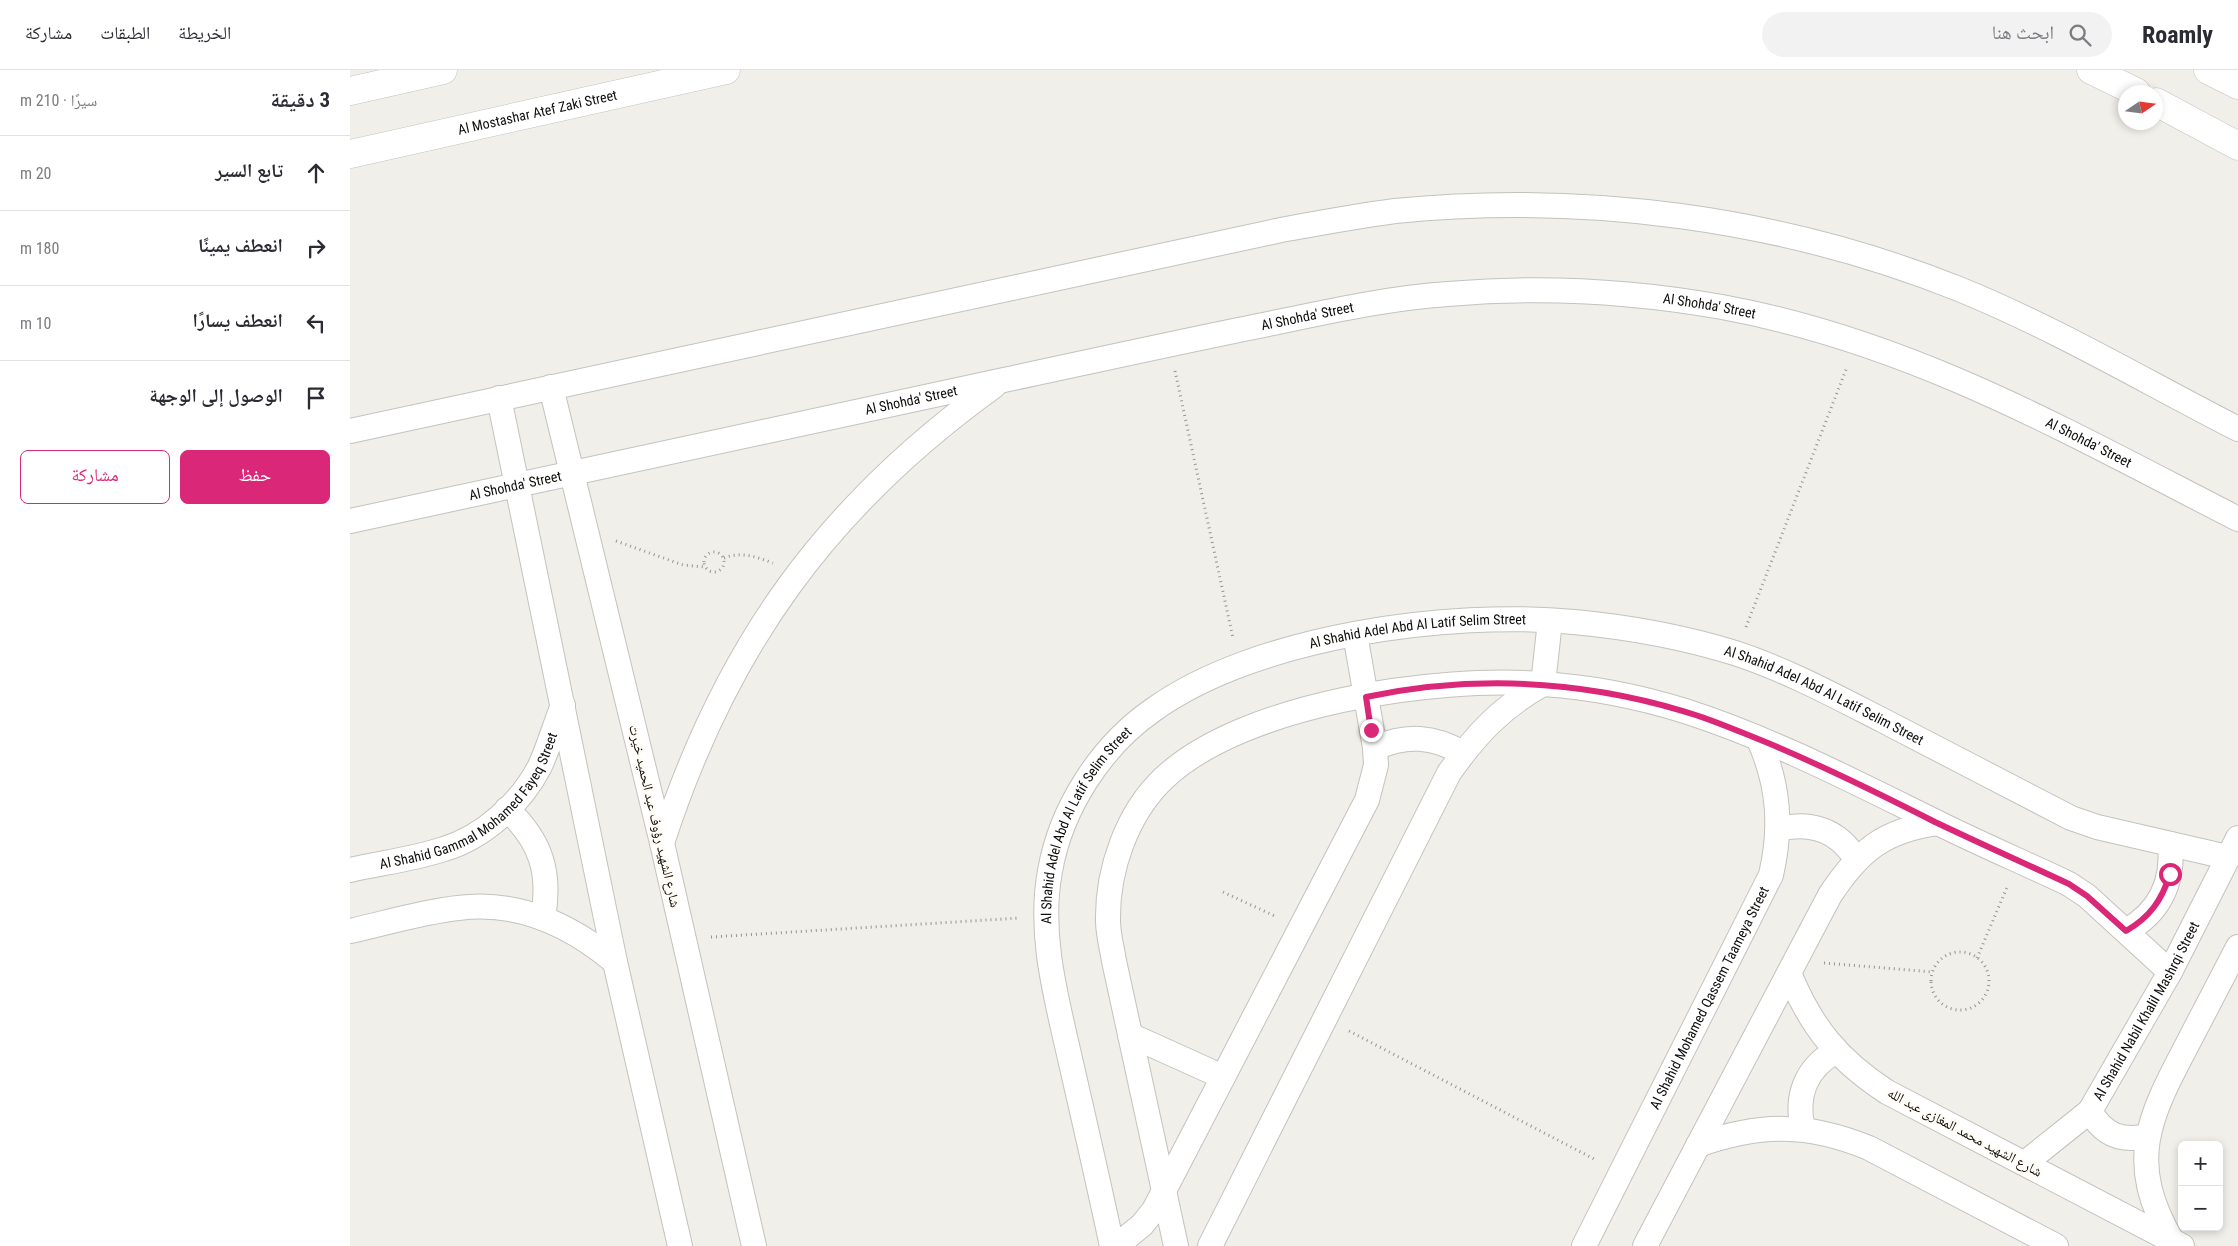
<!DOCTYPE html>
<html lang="ar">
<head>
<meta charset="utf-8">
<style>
  :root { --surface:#fff; --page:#f2f2f3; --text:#2b2b33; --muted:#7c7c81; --line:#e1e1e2; --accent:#db2777 }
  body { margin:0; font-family:"Roboto Condensed","Noto Naskh Arabic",sans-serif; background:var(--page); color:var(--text); direction:rtl }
  .controls { position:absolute; right:15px; bottom:15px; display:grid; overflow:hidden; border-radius:8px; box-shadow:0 2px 8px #0003 }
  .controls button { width:45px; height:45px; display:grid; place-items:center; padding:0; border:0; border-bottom:1px solid var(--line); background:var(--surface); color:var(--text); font:25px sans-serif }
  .compass { position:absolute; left:1768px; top:15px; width:45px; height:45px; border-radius:50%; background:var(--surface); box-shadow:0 2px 8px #0003; rotate:77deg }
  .stop { position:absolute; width:15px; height:15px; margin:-11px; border:4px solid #db2777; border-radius:50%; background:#fff }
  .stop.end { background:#db2777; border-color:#fff; box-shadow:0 1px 5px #0008 }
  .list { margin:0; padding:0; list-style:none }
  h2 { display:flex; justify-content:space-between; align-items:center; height:65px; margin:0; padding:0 20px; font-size:21px }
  h2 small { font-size:16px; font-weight:400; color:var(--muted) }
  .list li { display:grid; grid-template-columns:32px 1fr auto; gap:15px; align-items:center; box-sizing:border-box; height:75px; padding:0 20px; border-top:1px solid var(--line) }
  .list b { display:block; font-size:19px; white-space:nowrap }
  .list em { font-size:16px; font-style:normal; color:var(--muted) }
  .actions { display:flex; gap:10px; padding:15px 20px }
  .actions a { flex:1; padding:11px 0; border:1px solid var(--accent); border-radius:8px; text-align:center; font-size:18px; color:var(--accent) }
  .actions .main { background:var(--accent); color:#fff }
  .icon { flex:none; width:28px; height:28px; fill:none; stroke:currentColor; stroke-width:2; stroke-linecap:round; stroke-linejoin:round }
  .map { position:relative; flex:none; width:1888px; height:1176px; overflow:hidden; direction:ltr }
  header { display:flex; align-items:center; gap:30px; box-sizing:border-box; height:70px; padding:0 25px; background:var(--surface); border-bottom:1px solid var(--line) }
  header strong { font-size:24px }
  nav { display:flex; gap:28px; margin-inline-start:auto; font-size:18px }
  .search { width:350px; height:45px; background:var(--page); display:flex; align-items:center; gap:12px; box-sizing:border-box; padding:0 18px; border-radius:28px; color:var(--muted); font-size:19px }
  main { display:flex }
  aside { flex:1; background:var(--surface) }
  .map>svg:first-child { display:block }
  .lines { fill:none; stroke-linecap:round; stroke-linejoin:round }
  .minor-casing { stroke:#c4c2bc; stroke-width:26 }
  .tertiary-casing { stroke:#c4c2bc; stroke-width:29 }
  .path { stroke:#969490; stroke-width:3; stroke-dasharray:1 4; stroke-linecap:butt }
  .minor { stroke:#fff; stroke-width:24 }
  .tertiary { stroke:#fff; stroke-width:28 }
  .route { stroke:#db2777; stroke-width:6 }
  .labels { text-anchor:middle; stroke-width:5; stroke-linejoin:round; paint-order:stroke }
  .street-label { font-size:14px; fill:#0e0d0b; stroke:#fffcf6 }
</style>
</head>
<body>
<header>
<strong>Roamly</strong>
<div class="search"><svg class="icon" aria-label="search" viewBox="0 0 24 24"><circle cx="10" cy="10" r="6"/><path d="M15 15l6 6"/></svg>ابحث هنا</div>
<nav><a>الخريطة</a><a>الطبقات</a><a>مشاركة</a></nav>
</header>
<main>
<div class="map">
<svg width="1888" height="1176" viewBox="0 0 1888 1176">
  <rect width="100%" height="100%" fill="#f1efe9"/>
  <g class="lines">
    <g class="minor-casing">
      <g id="minor">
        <path d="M201 317 312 773 404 1176"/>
        <path d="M149 328 265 892 330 1176"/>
        <path d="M0 361 931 160C969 153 1007 146 1045 141 1236 122 1431 148 1609 219 1705 258 1796 312 1888 359"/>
        <path id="s1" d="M0 451C218 404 436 357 654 310 743 291 833 271 923 253 981 241 1039 228 1098 224 1189 216 1282 221 1372 237 1562 272 1718 362 1888 449"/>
        <path d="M1025 678C1057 664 1083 666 1113 683"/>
        <path d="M157 739C191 771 201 802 193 848"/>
        <path d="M1429 759C1461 751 1488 760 1506 789"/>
        <path d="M312 773C376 576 476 437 644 316"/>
        <path id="s2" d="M0 800C31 793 64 789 94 779 134 767 171 733 190 696 199 676 205 655 213 635"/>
        <path d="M0 861C36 853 72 842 108 838 167 830 221 855 265 892"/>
        <path d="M1776 861C1810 842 1824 812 1820 774"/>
        <path d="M1439 903C1461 957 1488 990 1537 1022L1832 1176"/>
        <path d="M780 965 873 1007"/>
        <path d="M1740 1041C1753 1065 1772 1072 1798 1066"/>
        <path d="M1453 1059C1445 1026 1456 998 1486 981"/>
        <path d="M1348 1075C1411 1053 1458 1053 1519 1078L1706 1176"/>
        <path id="s3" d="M1675 1093 1740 1041 1820 902 1888 768"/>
        <path d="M1822 1171C1776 1092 1798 1049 1837 975 1854 942 1871 909 1888 877"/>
        <path id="s4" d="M762 1176C749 1115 735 1054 721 993 707 930 688 866 700 801 711 738 751 676 803 640 906 566 1099 540 1224 552 1278 557 1333 567 1385 583 1437 600 1485 626 1534 651 1596 683 1659 716 1721 748L1747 757 1877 787"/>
        <path d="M766 1176 792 1155 804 1140 1017 730 1026 695 1025 678 1005 564"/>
        <path d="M826 1176 764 891C762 878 758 864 758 851 757 800 777 743 814 708 894 633 1086 606 1192 614 1240 617 1290 627 1335 641 1422 669 1505 712 1586 752 1630 774 1675 793 1719 814L1737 826 1820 902"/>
        <path d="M860 1176 1099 703C1126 664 1152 637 1193 614L1200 551"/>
        <path id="s5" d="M1234 1176 1421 805C1432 757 1429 715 1409 670"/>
        <path d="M1295 1176 1480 825C1509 781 1534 760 1588 753"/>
      </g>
    </g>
    <g class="tertiary-casing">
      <g id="tertiary">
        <path d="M1741 0 1786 22"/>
        <path d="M1858 0 1888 15"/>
        <path d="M0 21 93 0"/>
        <path d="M1806 32 1888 76"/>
        <path id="s6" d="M0 84 376 0"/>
      </g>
    </g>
    <path class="path" d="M825 301 883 568
      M266 471 333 495 354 497
      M354 492a10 10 0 1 1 20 0a10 10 0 1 1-20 0Z
      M374 488C392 481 406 487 423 493
      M1396 557 1497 297
      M873 822 927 847
      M361 867 670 848
      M1581 911a29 29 0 1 1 58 0a29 29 0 1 1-58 0Z
      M1627 888 1658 815
      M1474 893 1583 902
      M999 961 1246 1090"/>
    <use href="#minor" class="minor"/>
    <use href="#tertiary" class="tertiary"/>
  </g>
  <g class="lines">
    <path class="route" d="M1021 660 1016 627C1122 605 1229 610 1333 641 1362 649 1390 662 1418 673 1475 697 1530 724 1585 752 1629 773 1674 793 1719 814L1737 826 1776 861C1800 847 1812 830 1820 804"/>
  </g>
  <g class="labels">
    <g class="street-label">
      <text dy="5" stroke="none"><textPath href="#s6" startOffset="192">Al Mostashar Atef Zaki Street</textPath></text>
      <text dy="5" stroke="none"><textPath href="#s1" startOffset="1384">Al Shohda' Street</textPath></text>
      <text dy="5" stroke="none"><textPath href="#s1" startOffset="979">Al Shohda' Street</textPath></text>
      <text dy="5" stroke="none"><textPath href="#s1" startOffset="574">Al Shohda' Street</textPath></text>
      <text dy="5" stroke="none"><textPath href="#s1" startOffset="1789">Al Shohda' Street</textPath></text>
      <text dy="5" stroke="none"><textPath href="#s1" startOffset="169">Al Shohda' Street</textPath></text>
      <text dy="5" stroke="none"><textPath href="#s4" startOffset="858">Al Shahid Adel Abd Al Latif Selim Street</textPath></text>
      <text dy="5" stroke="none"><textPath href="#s4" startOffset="1278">Al Shahid Adel Abd Al Latif Selim Street</textPath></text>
      <text dy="5" stroke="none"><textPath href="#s2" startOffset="146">Al Shahid Gammal Mohamed Fayeq Street</textPath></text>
      <text transform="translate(305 746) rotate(77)" y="5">شارع الشهيد رؤوف عبد الحميد خيرت</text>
      <text dy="5" stroke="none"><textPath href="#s4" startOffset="438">Al Shahid Adel Abd Al Latif Selim Street</textPath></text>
      <text dy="5" stroke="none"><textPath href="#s5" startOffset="278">Al Shahid Mohamed Qassem Taameya Street</textPath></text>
      <text dy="5" stroke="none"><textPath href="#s3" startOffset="198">Al Shahid Nabil Khalil Mashrqi Street</textPath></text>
      <text transform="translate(1615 1062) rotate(28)" y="5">شارع الشهيد محمد المغازى عبد الله</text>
    </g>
  </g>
</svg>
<div class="controls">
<button>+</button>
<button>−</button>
</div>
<svg class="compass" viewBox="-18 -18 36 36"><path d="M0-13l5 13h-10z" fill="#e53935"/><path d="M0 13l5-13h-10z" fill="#7c7c81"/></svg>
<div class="stop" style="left:1820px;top:804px"></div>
<div class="stop end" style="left:1021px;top:660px"></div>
</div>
<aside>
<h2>3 دقيقة<small>سيرًا · 210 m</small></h2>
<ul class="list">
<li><svg class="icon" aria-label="ahead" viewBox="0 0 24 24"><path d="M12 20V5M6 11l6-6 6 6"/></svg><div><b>تابع السير</b></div><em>20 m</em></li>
<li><svg class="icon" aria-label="right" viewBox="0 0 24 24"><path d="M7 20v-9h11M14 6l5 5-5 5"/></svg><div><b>انعطف يمينًا</b></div><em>180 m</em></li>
<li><svg class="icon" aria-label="left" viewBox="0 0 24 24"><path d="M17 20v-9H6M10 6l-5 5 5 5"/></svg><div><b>انعطف يسارًا</b></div><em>10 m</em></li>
<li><svg class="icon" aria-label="arrive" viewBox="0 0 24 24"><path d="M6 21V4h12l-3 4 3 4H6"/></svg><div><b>الوصول إلى الوجهة</b></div></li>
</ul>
<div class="actions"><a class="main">حفظ</a><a>مشاركة</a></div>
</aside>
</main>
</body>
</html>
